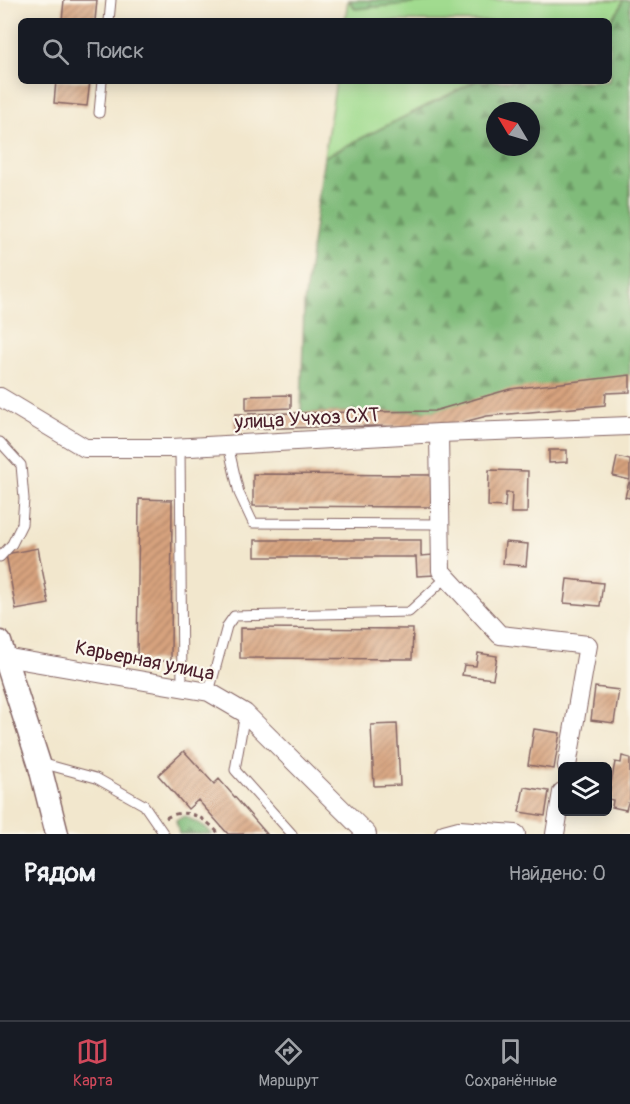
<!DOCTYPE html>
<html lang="ru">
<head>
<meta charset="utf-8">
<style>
  :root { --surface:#171b24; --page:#242831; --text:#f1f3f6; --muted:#9ea1a6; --line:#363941; --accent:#d1495b }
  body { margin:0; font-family:Pangolin,sans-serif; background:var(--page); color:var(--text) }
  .controls { position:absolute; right:18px; bottom:18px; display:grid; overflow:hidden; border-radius:9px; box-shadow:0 3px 15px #0003 }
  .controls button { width:54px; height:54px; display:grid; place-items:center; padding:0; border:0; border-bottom:2px solid var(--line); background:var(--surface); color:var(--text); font:30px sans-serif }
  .compass { position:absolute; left:486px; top:102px; width:54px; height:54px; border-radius:50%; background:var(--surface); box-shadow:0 3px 15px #0003; rotate:308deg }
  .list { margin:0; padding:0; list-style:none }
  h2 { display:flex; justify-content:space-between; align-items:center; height:78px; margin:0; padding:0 24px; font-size:26px }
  h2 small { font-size:20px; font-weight:400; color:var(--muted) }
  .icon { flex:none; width:33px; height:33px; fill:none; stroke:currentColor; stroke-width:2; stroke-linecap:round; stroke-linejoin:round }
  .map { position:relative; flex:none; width:630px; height:834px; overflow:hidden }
  .search { position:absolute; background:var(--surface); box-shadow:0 3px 15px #0003; left:18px; right:18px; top:18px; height:66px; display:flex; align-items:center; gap:15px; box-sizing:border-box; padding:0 21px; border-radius:9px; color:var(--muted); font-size:22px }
  .sheet { height:186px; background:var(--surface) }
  nav { display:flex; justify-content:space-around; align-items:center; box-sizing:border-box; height:84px; border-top:2px solid var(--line); background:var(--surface); font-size:16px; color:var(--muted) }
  nav a { display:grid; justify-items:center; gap:3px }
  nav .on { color:var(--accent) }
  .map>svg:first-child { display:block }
  .green { fill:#a1db8f; stroke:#767d5d; stroke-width:1.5 }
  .forest { fill:url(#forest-firs); stroke:#656d52; stroke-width:1.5; fill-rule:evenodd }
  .building { fill:url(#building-hatch) }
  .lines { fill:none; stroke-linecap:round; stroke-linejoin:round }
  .service-casing { stroke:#856564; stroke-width:11 }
  .minor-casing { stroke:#856564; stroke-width:20 }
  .tertiary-casing { stroke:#856564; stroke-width:25 }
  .path { stroke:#856564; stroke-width:3; stroke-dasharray:4.5 4.5; stroke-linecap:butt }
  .service { stroke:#fff; stroke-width:9 }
  .minor { stroke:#fff; stroke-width:18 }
  .tertiary { stroke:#fff; stroke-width:22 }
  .labels { text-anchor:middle; stroke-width:4.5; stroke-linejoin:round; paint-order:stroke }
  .street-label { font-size:20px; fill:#4a1f2b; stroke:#fbf7ec }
</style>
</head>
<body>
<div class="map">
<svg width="630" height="834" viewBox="0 0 630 834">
  <defs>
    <pattern id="forest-firs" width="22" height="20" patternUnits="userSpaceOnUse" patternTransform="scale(1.5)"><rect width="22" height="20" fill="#80bb7a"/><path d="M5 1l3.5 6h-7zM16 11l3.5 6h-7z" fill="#6b9764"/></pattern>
    <pattern id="building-hatch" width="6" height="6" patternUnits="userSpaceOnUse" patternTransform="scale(1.5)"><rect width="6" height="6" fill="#d7a37e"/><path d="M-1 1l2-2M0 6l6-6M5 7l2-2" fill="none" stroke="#b08467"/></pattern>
  </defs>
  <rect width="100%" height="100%" fill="#fbf7ec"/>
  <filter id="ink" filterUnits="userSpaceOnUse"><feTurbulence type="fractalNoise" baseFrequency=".0167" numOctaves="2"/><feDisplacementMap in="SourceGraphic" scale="12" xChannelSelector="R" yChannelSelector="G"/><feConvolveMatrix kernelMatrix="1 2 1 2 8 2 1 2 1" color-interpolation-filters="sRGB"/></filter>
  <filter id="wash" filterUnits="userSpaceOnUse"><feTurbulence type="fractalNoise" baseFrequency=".008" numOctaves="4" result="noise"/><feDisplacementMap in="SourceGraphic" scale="24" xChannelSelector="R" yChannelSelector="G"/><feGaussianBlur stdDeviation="1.35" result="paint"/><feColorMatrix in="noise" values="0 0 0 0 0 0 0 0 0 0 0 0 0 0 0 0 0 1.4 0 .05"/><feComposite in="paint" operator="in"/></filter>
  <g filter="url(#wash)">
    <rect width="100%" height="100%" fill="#f2e7cd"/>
    <path class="green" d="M348 0 355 9 448 0H623L619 10 609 22 345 21Z
      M336 81H476L324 157Z"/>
    <path class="forest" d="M350 0H448L355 9Z
      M623 0H630V375L434 411 301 413 304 304 324 157 476 81H609V22L619 10ZM495 111H531V147H495Z
      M185 816 205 827 212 834H179L176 820Z"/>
    <g id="blocks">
      <path class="building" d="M64 0H97L95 21H62Z
        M56 81H90L87 106 54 103Z
        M630 375V392L606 393 605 405 487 416 440 428 375 426 234 429 235 414 434 411 510 389Z
        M291 395V408L246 410V396Z
        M549 450H567V462L549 463Z
        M617 457 630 460V480L613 476Z
        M489 470 528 471 527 513H511L512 493H506L505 507 488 506Z
        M253 474 432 475V507L253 506Z
        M629 482H630V498L625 497Z
        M139 499 172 500 171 661 137 660Z
        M255 540H421V556L434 555 435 575 417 576 416 557H255Z
        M505 542 528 544 526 566 503 564Z
        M38 548 49 604 16 610 6 554Z
        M567 579 603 583 600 606 564 603Z
        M240 628 413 629 412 659 240 658Z
        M478 653 497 656 493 679 462 675 464 665 476 666Z
        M595 687 619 690 614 723 591 720Z
        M397 724 400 785 374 786 371 725Z
        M534 729 560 733 554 769 528 765Z
        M184 751 214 784 219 779 267 834H228L198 800 188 809 158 775Z
        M622 756 630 758V803H628L626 810 612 807 613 800 608 799 615 762 621 763Z
        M524 787 549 791 545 816 519 812Z"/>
    </g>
  </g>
  <g filter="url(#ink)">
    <use href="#blocks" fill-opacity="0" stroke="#856564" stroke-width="1.5"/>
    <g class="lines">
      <g class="service-casing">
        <path id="service" d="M109 21 111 0
          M99 113 102 81
          M0 442 21 465 24 499 22 524 12 544 0 557
          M228 445 239 493 253 523 440 524
          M180 447 182 686
          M209 692 227 626 234 616 409 612 447 577
          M245 713 235 770 292 834
          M41 763 96 778 144 805 164 834"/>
      </g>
      <g class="minor-casing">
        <path id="minor" d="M0 397 85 448H172L439 433 630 426
          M439 433 441 571 500 635 588 645 567 766
          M4 657 209 692 245 713 367 834
          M444 834 459 830 516 834
          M555 834 562 792"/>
      </g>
      <g class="tertiary-casing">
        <path id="tertiary" d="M0 642 39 763 57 834"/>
      </g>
      <path class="path" d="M166 818C186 806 206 818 219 834"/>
      <use href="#service" class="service"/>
      <use href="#minor" class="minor"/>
      <use href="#tertiary" class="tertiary"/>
    </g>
  </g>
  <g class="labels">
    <g class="street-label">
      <text transform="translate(307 418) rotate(-3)" y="7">улица Учхоз СХТ</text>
      <text transform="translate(145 660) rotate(11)" y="7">Карьерная улица</text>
    </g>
  </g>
</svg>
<div class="controls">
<button><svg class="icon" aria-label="layers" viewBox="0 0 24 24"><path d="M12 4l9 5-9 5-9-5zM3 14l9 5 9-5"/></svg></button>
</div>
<svg class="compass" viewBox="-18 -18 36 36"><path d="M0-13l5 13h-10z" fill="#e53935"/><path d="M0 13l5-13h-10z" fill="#9ea1a6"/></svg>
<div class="search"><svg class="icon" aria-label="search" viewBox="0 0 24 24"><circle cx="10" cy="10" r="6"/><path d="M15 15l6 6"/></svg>Поиск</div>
</div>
<section class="sheet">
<h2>Рядом<small>Найдено: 0</small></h2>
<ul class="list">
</ul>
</section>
<nav>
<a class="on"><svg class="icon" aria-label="map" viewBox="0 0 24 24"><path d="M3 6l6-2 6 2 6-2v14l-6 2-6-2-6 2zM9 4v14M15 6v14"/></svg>Карта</a>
<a><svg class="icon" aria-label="directions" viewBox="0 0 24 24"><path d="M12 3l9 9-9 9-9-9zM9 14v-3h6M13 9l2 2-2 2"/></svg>Маршрут</a>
<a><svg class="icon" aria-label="saved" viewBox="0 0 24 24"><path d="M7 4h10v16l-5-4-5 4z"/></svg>Сохранённые</a>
</nav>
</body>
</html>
